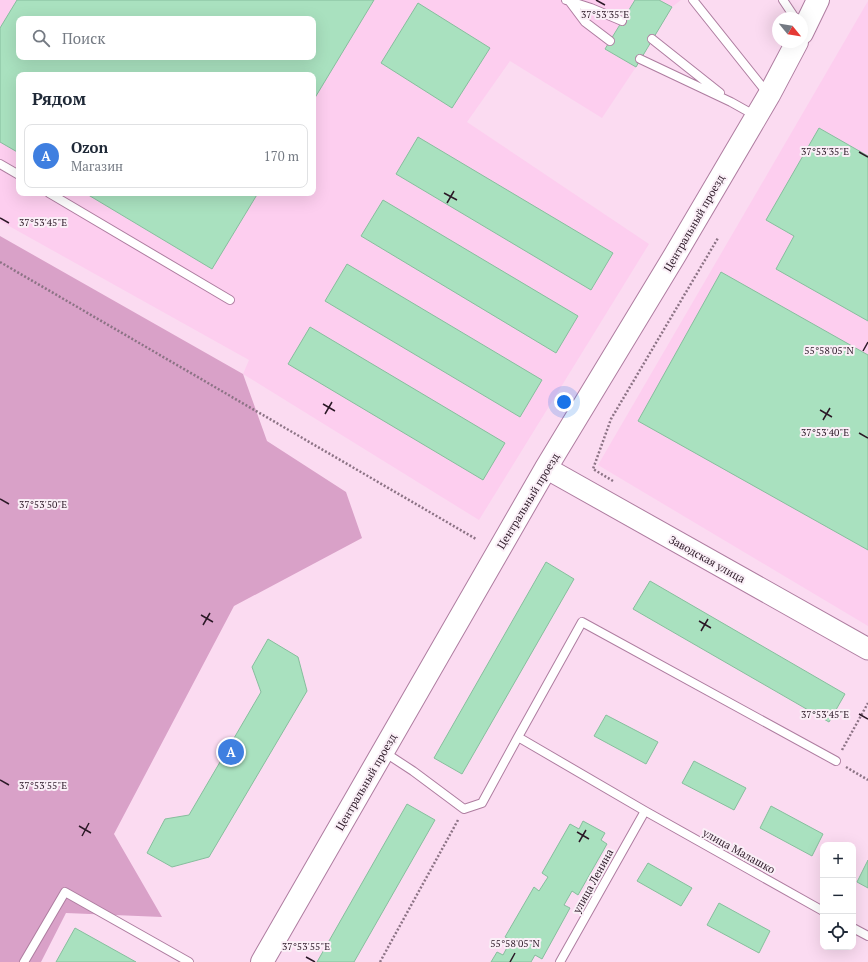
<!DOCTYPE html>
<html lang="ru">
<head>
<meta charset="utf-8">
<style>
  :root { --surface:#fff; --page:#f2f2f3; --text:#1f2937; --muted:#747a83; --line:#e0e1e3; --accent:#3a9063 }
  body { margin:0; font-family:"PT Serif",serif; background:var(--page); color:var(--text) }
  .controls { position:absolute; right:12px; bottom:12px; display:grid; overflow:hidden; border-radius:8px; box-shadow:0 4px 16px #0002 }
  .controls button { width:36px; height:36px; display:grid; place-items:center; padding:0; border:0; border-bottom:1px solid var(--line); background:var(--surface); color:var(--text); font:20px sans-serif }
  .compass { position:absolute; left:772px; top:12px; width:36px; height:36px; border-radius:50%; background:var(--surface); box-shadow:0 4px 16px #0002; rotate:120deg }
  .you { position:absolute; left:564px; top:402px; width:14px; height:14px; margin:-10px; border:3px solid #fff; border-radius:50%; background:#1a73e8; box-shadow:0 0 0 6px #1a73e833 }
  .badge { display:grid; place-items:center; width:26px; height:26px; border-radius:50%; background:var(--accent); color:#fff; font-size:13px; font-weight:700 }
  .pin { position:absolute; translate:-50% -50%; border:2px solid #fff; box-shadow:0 1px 4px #0006 }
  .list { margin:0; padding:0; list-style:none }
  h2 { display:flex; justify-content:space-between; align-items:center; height:52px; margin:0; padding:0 16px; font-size:17px }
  h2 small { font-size:13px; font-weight:400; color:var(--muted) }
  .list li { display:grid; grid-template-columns:26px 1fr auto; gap:12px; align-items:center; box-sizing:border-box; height:64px; margin:0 8px 8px; padding:0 8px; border:1px solid var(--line); border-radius:8px }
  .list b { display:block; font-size:15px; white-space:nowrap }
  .list p { margin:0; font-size:13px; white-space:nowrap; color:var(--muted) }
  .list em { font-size:13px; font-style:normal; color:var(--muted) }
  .icon { flex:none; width:22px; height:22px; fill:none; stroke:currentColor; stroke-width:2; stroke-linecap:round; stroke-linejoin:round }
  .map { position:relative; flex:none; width:868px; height:962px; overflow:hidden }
  .search { position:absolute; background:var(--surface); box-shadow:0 4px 16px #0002; left:16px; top:16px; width:300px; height:44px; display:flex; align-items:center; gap:10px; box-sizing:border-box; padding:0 14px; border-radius:8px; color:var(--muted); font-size:15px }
  .panel { position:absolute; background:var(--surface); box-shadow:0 4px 16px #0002; left:16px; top:72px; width:300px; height:124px; border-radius:8px }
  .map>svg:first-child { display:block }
  .built { fill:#fdceef; fill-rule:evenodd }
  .forest { fill:#d9a1c8 }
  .building { fill:#a9e1bf; stroke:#86be9d; fill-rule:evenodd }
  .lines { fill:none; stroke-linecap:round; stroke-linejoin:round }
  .service-casing { stroke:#ae7da0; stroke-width:10 }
  .tertiary-casing { stroke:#ae7da0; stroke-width:23 }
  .secondary-casing { stroke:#ae7da0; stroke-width:24 }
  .path { stroke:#8c7385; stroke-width:2.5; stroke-dasharray:2 2; stroke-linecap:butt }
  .service { stroke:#fff; stroke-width:8 }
  .tertiary { stroke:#fff; stroke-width:21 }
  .secondary { stroke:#fff; stroke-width:22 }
  .ticks { fill:none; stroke:#2c1927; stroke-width:1.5 }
  .labels { text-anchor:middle; stroke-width:4; stroke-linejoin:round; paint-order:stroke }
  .street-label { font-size:11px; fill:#2c1927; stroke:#faeff7 }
  .ticks-label { font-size:10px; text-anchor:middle; fill:#2c1927; stroke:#faeff7; stroke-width:4; stroke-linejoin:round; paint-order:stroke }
</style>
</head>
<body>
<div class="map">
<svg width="868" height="962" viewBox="0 0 868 962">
  <rect width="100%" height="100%" fill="#fbdbf1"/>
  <path class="built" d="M0 0H681L672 7 636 67 602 118 510 61 467 122 649 244 479 520 243 374 249 360 0 221ZM19 19H313V57H19ZM19 75H313V193H19Z
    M868 1V626L598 465Z"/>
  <path class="forest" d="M0 236 243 374 267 441 346 492 362 538 234 606 114 834 162 917 66 913 41 962H0Z"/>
  <path class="building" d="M17 0H374L313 101V75H19V153L0 142V28ZM19 19H313V57H19Z
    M635 0H659L672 7 636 67 605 49Z
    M418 3 490 48 452 108 381 63Z
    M819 128 868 156V321L776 269 794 236 766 220Z
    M418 137 613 253 591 290 396 174Z
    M85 193H258L212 269Z
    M383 200 578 316 556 353 361 236Z
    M347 264 542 380 520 417 325 301Z
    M721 272 868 355V550L638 421Z
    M310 327 505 443 483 480 288 364Z
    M546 562 574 579 462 774 434 758Z
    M650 581 845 694 829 722 633 609Z
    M268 639 298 657 307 691 209 857 172 867 147 853 165 819 189 815 261 692 252 667Z
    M606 715 658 742 646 764 594 736Z
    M694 761 746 788 734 810 682 783Z
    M407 804 435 820 354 962H317Z
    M771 806 823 834 812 856 760 828Z
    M583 821 605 833 601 840 607 844 578 895 572 891 564 905 570 908 542 959 535 955 531 962H491L497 952 503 955 511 940 505 937 534 887 539 891 548 877 542 873 570 824 579 829Z
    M868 860V888L857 882Z
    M648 863 692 888 681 906 637 881Z
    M719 903 770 931 759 953 707 925Z
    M75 928 136 962H56Z"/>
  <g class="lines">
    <g class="service-casing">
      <path id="service" d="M566 0 591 8 622 21
        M693 0 768 94
        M783 0 795 18
        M570 2 585 22 610 41
        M652 39 720 93
        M640 59 731 102 756 116
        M0 164 19 175
        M49 193 230 300
        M518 737 582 622 836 761
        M384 752 413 771 464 809 482 803 518 737 645 811 823 911
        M853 928 868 936
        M24 962 65 892 189 962
        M560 962 645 811"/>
    </g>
    <g class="tertiary-casing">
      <path id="tertiary" d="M546 468 868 649"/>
    </g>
    <g class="secondary-casing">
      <path id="secondary" d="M802 33 818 0
        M262 962 546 468 675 255 769 95 797 42"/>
    </g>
    <path class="path" d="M0 262 476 539
      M613 481 593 469 611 419 718 238
      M842 750 868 703
      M846 767 868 780
      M380 962 458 820"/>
    <use href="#service" class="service"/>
    <use href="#tertiary" class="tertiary"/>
    <use href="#secondary" class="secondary"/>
  </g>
  <path class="ticks" d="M596 0 605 5M859 152 868 157M444 193 457 200M447 203 454 191M0 218 9 223M863 351 868 342M323 404 335 411M820 410 832 417M325 414 332 402M823 420 830 408M859 433 868 438M0 499 9 504M201 615 213 622M699 621 711 628M203 625 210 613M701 631 708 619M859 714 868 719M0 780 9 785M79 826 91 833M577 832 589 839M82 836 89 823M579 842 586 830M306 957 315 962M510 962 515 953"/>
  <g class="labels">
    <g class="street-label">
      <text transform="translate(694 223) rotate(-60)" y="4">Центральный проезд</text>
      <text transform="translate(528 501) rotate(-59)" y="4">Центральный проезд</text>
      <text transform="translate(707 559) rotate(29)" y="4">Заводская улица</text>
      <text transform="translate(366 782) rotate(-60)" y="4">Центральный проезд</text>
      <text transform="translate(739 851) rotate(29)" y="4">улица Малашко</text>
      <text transform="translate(593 881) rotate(-61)" y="4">улица Ленина</text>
    </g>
  </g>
  <g class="ticks-label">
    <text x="605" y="18">37°53'35"E</text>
    <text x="825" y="155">37°53'35"E</text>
    <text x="43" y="226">37°53'45"E</text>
    <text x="829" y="354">55°58'05"N</text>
    <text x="825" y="436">37°53'40"E</text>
    <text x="43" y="508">37°53'50"E</text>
    <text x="825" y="718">37°53'45"E</text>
    <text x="43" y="789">37°53'55"E</text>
    <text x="515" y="947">55°58'05"N</text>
    <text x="306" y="950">37°53'55"E</text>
  </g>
</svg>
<div class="controls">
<button>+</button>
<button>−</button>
<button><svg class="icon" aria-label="locate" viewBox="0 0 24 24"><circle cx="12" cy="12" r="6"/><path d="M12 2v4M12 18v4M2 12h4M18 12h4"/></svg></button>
</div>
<svg class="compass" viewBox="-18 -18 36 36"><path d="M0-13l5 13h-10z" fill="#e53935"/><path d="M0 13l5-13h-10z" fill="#747a83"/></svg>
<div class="you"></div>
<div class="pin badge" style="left:231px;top:752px;background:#3f7fe0">A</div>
<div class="search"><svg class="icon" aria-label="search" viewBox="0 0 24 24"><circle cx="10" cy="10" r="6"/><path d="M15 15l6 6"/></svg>Поиск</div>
<section class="panel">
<h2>Рядом<small></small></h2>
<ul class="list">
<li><span class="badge" style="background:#3f7fe0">A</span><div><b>Ozon</b><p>Магазин</p></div><em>170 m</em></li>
</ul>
</section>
</div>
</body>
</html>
